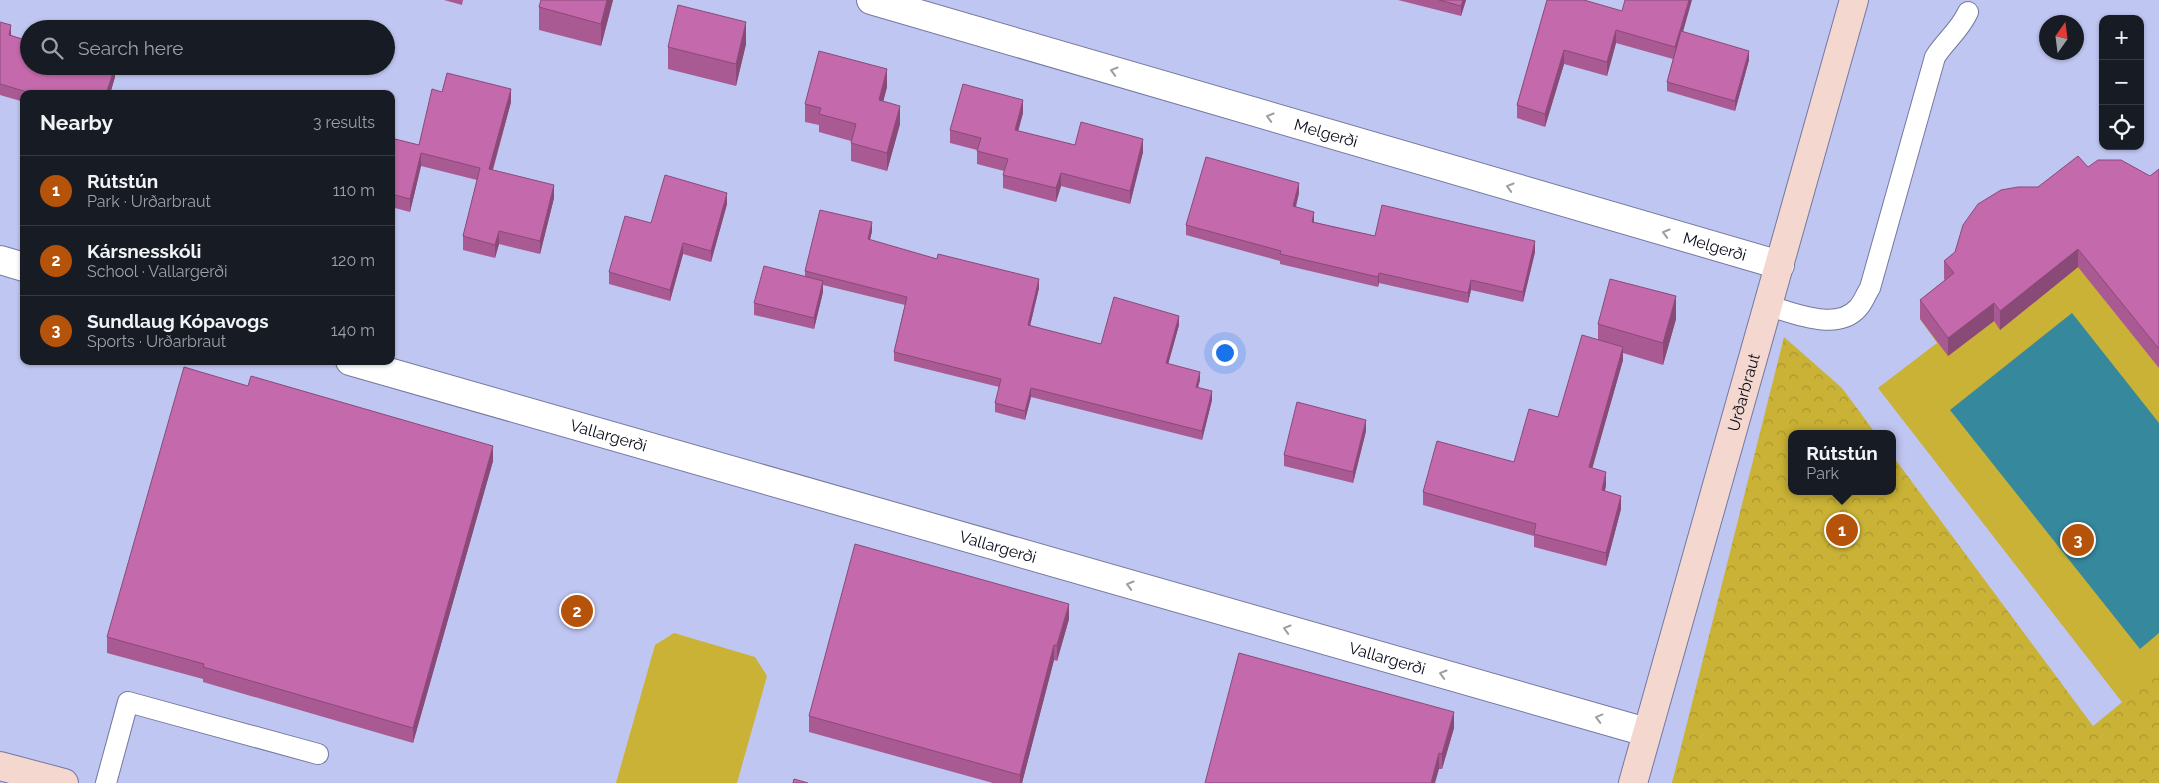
<!DOCTYPE html>
<html lang="en">
<head>
<meta charset="utf-8">
<style>
  :root { --surface:#171b24; --page:#242831; --text:#f1f3f6; --muted:#9ea1a6; --line:#363941; --accent:#b45309 }
  body { margin:0; font-family:Raleway,sans-serif; background:var(--page); color:var(--text) }
  .controls { position:absolute; right:15px; top:15px; display:grid; overflow:hidden; border-radius:10px; box-shadow:0 1px 4px #0004 }
  .controls button { width:45px; height:45px; display:grid; place-items:center; padding:0; border:0; border-bottom:1px solid var(--line); background:var(--surface); color:var(--text); font:25px sans-serif }
  .compass { position:absolute; left:2039px; top:15px; width:45px; height:45px; border-radius:50%; background:var(--surface); box-shadow:0 1px 4px #0004; rotate:14deg }
  .you { position:absolute; left:1224px; top:352px; width:18px; height:18px; margin:-12px; border:4px solid #fff; border-radius:50%; background:#1a73e8; box-shadow:0 0 0 8px #1a73e833 }
  .badge { display:grid; place-items:center; width:32px; height:32px; border-radius:50%; background:var(--accent); color:#fff; font-size:16px; font-weight:700 }
  .pin { position:absolute; translate:-50% -50%; border:2px solid #fff; box-shadow:0 1px 5px #0006 }
  .popup { position:absolute; left:1788px; top:430px; width:108px; height:65px; box-sizing:border-box; display:grid; place-content:center; border-radius:10px; background:var(--surface); filter:drop-shadow(0 1px 4px #0005); font-size:16px; white-space:nowrap; color:var(--muted) }
  .popup b { font-size:19px; color:var(--text) }
  .popup::after { content:''; position:absolute; left:50%; top:100%; margin-left:-10px; border:10px solid transparent; border-top-color:var(--surface) }
  .list { margin:0; padding:0; list-style:none }
  h2 { display:flex; justify-content:space-between; align-items:center; height:65px; margin:0; padding:0 20px; font-size:21px }
  h2 small { font-size:16px; font-weight:400; color:var(--muted) }
  .list li { display:grid; grid-template-columns:32px 1fr auto; gap:15px; align-items:center; box-sizing:border-box; height:70px; padding:0 20px; border-top:1px solid var(--line) }
  .list b { display:block; font-size:19px; white-space:nowrap }
  .list p { margin:0; font-size:16px; white-space:nowrap; color:var(--muted) }
  .list em { font-size:16px; font-style:normal; color:var(--muted) }
  .icon { flex:none; width:28px; height:28px; fill:none; stroke:currentColor; stroke-width:2; stroke-linecap:round; stroke-linejoin:round }
  .map { position:relative; flex:none; width:2159px; height:783px; overflow:hidden }
  .search { position:absolute; background:var(--surface); box-shadow:0 1px 4px #0004; left:20px; top:20px; width:375px; height:55px; display:flex; align-items:center; gap:12px; box-sizing:border-box; padding:0 18px; border-radius:28px; color:var(--muted); font-size:19px }
  .panel { position:absolute; background:var(--surface); box-shadow:0 1px 4px #0004; left:20px; top:90px; width:375px; height:275px; border-radius:10px }
  .map>svg:first-child { display:block }
  .green { fill:#c9b235 }
  .forest { fill:url(#forest-crowns) }
  .water { fill:#36889d }
  .lines { fill:none; stroke-linecap:round; stroke-linejoin:round }
  .lane-casing { stroke:#7479a0; stroke-width:22 }
  .street-casing { stroke:#7479a0; stroke-width:30 }
  .secondary-casing { stroke:#7479a0; stroke-width:30 }
  .lane { stroke:#fff; stroke-width:20 }
  .street { stroke:#fff; stroke-width:28 }
  .secondary { stroke:#f4d7ce; stroke-width:28 }
  .wall { fill:#a95a93 }
  .shaded-wall { fill:#894a78 }
  .building { fill:#c469ab; stroke:#894a78 }
  .oneway { stroke:#9d9da3 }
  .labels { text-anchor:middle; stroke-width:5; stroke-linejoin:round; paint-order:stroke }
  .street-label { font-size:16px; fill:#090b19; stroke:#e5e8fe }
</style>
</head>
<body>
<div class="map">
<svg width="2159" height="783" viewBox="0 0 2159 783">
  <defs>
    <pattern id="forest-crowns" width="20" height="18" patternUnits="userSpaceOnUse" patternTransform="scale(1.25)"><rect width="20" height="18" fill="#c9b235"/><path d="M2 6a3 3 0 1 1 6 0M12 15a3 3 0 1 1 6 0" fill="none" stroke="#ab982e"/></pattern>
  </defs>
  <rect width="100%" height="100%" fill="#bfc6f1"/>
  <path class="green" d="M2159 188V734L2125 706 1878 388 1937 343 1920 319 1954 292 1944 279Z
    M674 633 755 657 767 676 737 783H616L655 645Z"/>
  <path class="forest" d="M1784 337 1842 388 1876 434H1792V491H1892V455L2093 726 2159 672V783H1672Z"/>
  <path class="water" d="M2072 313 2159 423V633L2140 649 1950 410Z"/>
  <g class="lines">
    <g class="lane-casing">
      <path id="lane" d="M1769 306C1794 313 1837 332 1858 308 1863 303 1866 294 1870 288L1935 57C1945 41 1960 30 1968 12
        M106 783 128 702 318 754"/>
    </g>
    <g class="street-casing">
      <g id="street">
        <path id="s1" d="M871 0 1780 265"/>
        <path d="M0 260 24 267"/>
        <path id="s2" d="M350 361 1646 732"/>
      </g>
    </g>
    <g class="secondary-casing">
      <g id="secondary">
        <path d="M0 766 64 783"/>
        <path id="s3" d="M1633 783 1854 0"/>
      </g>
    </g>
    <use href="#lane" class="lane"/>
    <use href="#street" class="street"/>
    <use href="#secondary" class="secondary"/>
  </g>
  <path class="wall" d="M444 0H463L462 5Z
    M541 0H613L601 46 539 30V7Z
    M1398 0H1466L1461 16Z
    M1547 0 1683 32 1749 60 1735 111 1667 91V82L1673 59 1616 43 1607 76 1564 64 1545 127 1517 118V105Z
    M0 22 11 35 115 77 110 94H24V102L0 95Z
    M746 44 736 86 668 69V47Z
    M887 87 883 101 900 124 887 171 851 161V141L819 132V125L805 122V104Z
    M511 102 493 170 554 198 540 254 499 244 495 258 463 250V236L477 180 421 166 410 212 391 207V138L419 145Z
    M1023 113 1018 131 1075 145 1143 152 1130 204 1061 186 1056 202 1003 188V175L1004 171 977 164V150L950 143V130Z
    M2088 167 2150 176 2159 169V368L2078 267 2000 330 1994 321 1948 356 1920 319V300L1945 280 1944 279V261L2038 187Z
    M1299 193 1296 207 1314 222 1375 236 1535 252 1523 302 1471 290 1468 303 1379 283 1378 287 1280 264V261L1186 235V225Z
    M727 204 711 262 683 254 670 301 609 284V272L651 223Z
    M872 231 870 240 1039 288 1030 326 1101 344 1179 325 1168 364 1200 380 1198 387 1212 400 1202 440 1031 397 1025 420 995 412V403L999 387 894 361V352L905 305 823 285V292L814 329 754 315V303L805 276V271Z
    M1676 319 1663 365 1623 353V360L1592 468 1606 485 1605 491 1621 509 1606 566 1534 547V536L1423 505V492L1514 462 1558 417 1598 340V324Z
    M1366 431 1353 483 1284 466V455Z
    M493 461 413 743 203 682V679L107 653V637Z
    M1069 619 1057 661 1054 660 1022 783H993L809 732V716Z
    M1454 728 1442 769H1439L1205 783Z"/>
  <path class="shaded-wall" d="M607 0H613L601 46V24Z
    M1463 0H1466L1461 16V6Z
    M1689 0H1692L1675 60V47Z
    M746 22V44L736 86V64Z
    M11 25V36L9 35Z
    M1616 30V43L1607 76V62Z
    M1564 50V64L1545 127V114Z
    M1749 51V60L1735 111V101Z
    M115 67V77L110 94H106Z
    M887 69V87L879 118V100Z
    M511 89V102L489 182V169Z
    M1023 100V113L1015 143V130Z
    M900 106V124L887 171V153Z
    M1143 139V152L1130 204V191Z
    M421 153V166L410 212V199Z
    M1061 173V186L1056 202V188Z
    M1299 183V193L1293 216V206Z
    M554 185V198L540 254V241Z
    M727 193V204L711 262V251Z
    M1314 212V222H1312Z
    M872 222V231L868 248V239Z
    M499 231V244L495 258V245Z
    M1535 241V252L1523 302V292Z
    M683 243V254L670 301V290Z
    M2078 249V267L2000 330V311Z
    M1379 273V283L1378 287V277Z
    M1039 279V288L1028 334V325Z
    M1471 280V290L1468 303V293Z
    M823 281V292L814 329V318Z
    M1676 296V319L1663 365V343Z
    M1994 303V321L1948 356V338Z
    M1179 316V325L1166 372V363Z
    M1623 347V360L1589 480V467Z
    M1200 372V380L1196 396V387Z
    M1031 388V397L1025 420V411Z
    M1212 391V400L1202 440V431Z
    M1366 420V431L1353 483V472Z
    M493 446V461L413 743V728Z
    M1606 472V485L1602 504V490Z
    M1621 496V509L1606 566V553Z
    M1069 604V619L1057 661V645Z
    M1054 645V660L1022 783H1020V775Z
    M1454 712V728L1442 769V754Z
    M1439 753V769L1435 783H1431Z"/>
  <path class="building" d="M541 0H607L601 24 539 7Z
    M1439 0H1463L1461 6Z
    M1547 0H1584L1622 11 1625 0H1689L1675 47 1616 30 1607 62 1564 50 1545 114 1517 105Z
    M678 5 746 22 736 64 668 47Z
    M0 22 11 25 9 35 29 41V66L115 67 106 94H34L0 84Z
    M1681 31 1749 51 1735 101 1667 82Z
    M819 51 887 69 879 100 900 106 887 153 851 143 856 124 819 114 821 108 805 104Z
    M447 73 511 89 489 169 554 185 540 241 499 231 495 245 463 236 480 168 421 153 410 199 391 194V138L419 145 432 89 442 92Z
    M963 84 1023 100 1015 130 1075 145 1081 122 1143 139 1130 191 1061 173 1056 188 1003 175 1008 159 977 151 981 138 950 130Z
    M180 91 191 94H179Z
    M2078 156 2088 167 2098 160H2121L2150 176 2159 169V349L2078 249 2000 311 1994 303 1948 338 1920 300 1954 273 1944 261 1955 252 1963 225 1978 204 2001 190 2018 187H2038Z
    M1206 157 1299 183 1293 206 1314 212 1312 222 1375 236 1382 205 1535 241 1523 292 1471 280 1468 293 1379 273 1378 277 1280 254 1281 251 1186 225Z
    M665 175 727 193 711 251 683 243 670 290 609 272 625 216 651 223Z
    M820 210 872 222 868 239 937 259 938 254 1039 279 1028 325 1101 344 1114 297 1179 316 1166 363 1200 372 1196 387 1212 391 1202 431 1031 388 1025 411 995 403 1001 379 894 352 907 297 805 271Z
    M764 266 823 281 814 318 754 303Z
    M1610 279 1676 296 1663 343 1598 324Z
    M1582 335 1623 347 1589 467 1606 472 1602 490 1621 496 1606 553 1534 534 1536 524 1423 492 1437 441 1514 462 1529 409 1558 417Z
    M184 367 248 386 251 376 493 446 413 728 203 667 204 664 107 637Z
    M1297 402 1366 420 1353 472 1284 455Z
    M855 544 1069 604 1057 645H1054L1020 775 809 716Z
    M1239 653 1454 712 1442 754 1439 753 1431 783H1205Z
    M794 779 808 783H793Z"/>
  <defs><path id="oneway-chevron" d="M-2-3.5L2.5 0L-2 3.5" fill="none" stroke-width="1.6" stroke-linecap="round" stroke-linejoin="round" transform="scale(1.25)"/></defs>
  <g class="oneway">
    <use href="#oneway-chevron" transform="translate(1114 71) rotate(-164)"/>
    <use href="#oneway-chevron" transform="translate(1270 117) rotate(-164)"/>
    <use href="#oneway-chevron" transform="translate(1510 187) rotate(-164)"/>
    <use href="#oneway-chevron" transform="translate(1666 233) rotate(-164)"/>
    <use href="#oneway-chevron" transform="translate(1130 585) rotate(-164)"/>
    <use href="#oneway-chevron" transform="translate(1287 629) rotate(-164)"/>
    <use href="#oneway-chevron" transform="translate(1443 674) rotate(-164)"/>
    <use href="#oneway-chevron" transform="translate(1599 718) rotate(-165)"/>
  </g>
  <g class="labels">
    <g class="street-label">
      <text dy="6" stroke="none"><textPath href="#s1" startOffset="474">Melgerði</textPath></text>
      <text dy="6" stroke="none"><textPath href="#s1" startOffset="879">Melgerði</textPath></text>
      <text dy="6" stroke="none"><textPath href="#s3" startOffset="406">Urðarbraut</textPath></text>
      <text dy="6" stroke="none"><textPath href="#s2" startOffset="269">Vallargerði</textPath></text>
      <text dy="6" stroke="none"><textPath href="#s2" startOffset="674">Vallargerði</textPath></text>
      <text dy="6" stroke="none"><textPath href="#s2" startOffset="1079">Vallargerði</textPath></text>
    </g>
  </g>
</svg>
<div class="controls">
<button>+</button>
<button>−</button>
<button><svg class="icon" aria-label="locate" viewBox="0 0 24 24"><circle cx="12" cy="12" r="6"/><path d="M12 2v4M12 18v4M2 12h4M18 12h4"/></svg></button>
</div>
<svg class="compass" viewBox="-18 -18 36 36"><path d="M0-13l5 13h-10z" fill="#e53935"/><path d="M0 13l5-13h-10z" fill="#9ea1a6"/></svg>
<div class="you"></div>
<div class="pin badge" style="left:1842px;top:530px">1</div>
<div class="popup"><b>Rútstún</b>Park</div>
<div class="pin badge" style="left:577px;top:611px">2</div>
<div class="pin badge" style="left:2078px;top:540px">3</div>
<div class="search"><svg class="icon" aria-label="search" viewBox="0 0 24 24"><circle cx="10" cy="10" r="6"/><path d="M15 15l6 6"/></svg>Search here</div>
<section class="panel">
<h2>Nearby<small>3 results</small></h2>
<ul class="list">
<li><span class="badge">1</span><div><b>Rútstún</b><p>Park · Urðarbraut</p></div><em>110 m</em></li>
<li><span class="badge">2</span><div><b>Kársnesskóli</b><p>School · Vallargerði</p></div><em>120 m</em></li>
<li><span class="badge">3</span><div><b>Sundlaug Kópavogs</b><p>Sports · Urðarbraut</p></div><em>140 m</em></li>
</ul>
</section>
</div>
</body>
</html>
